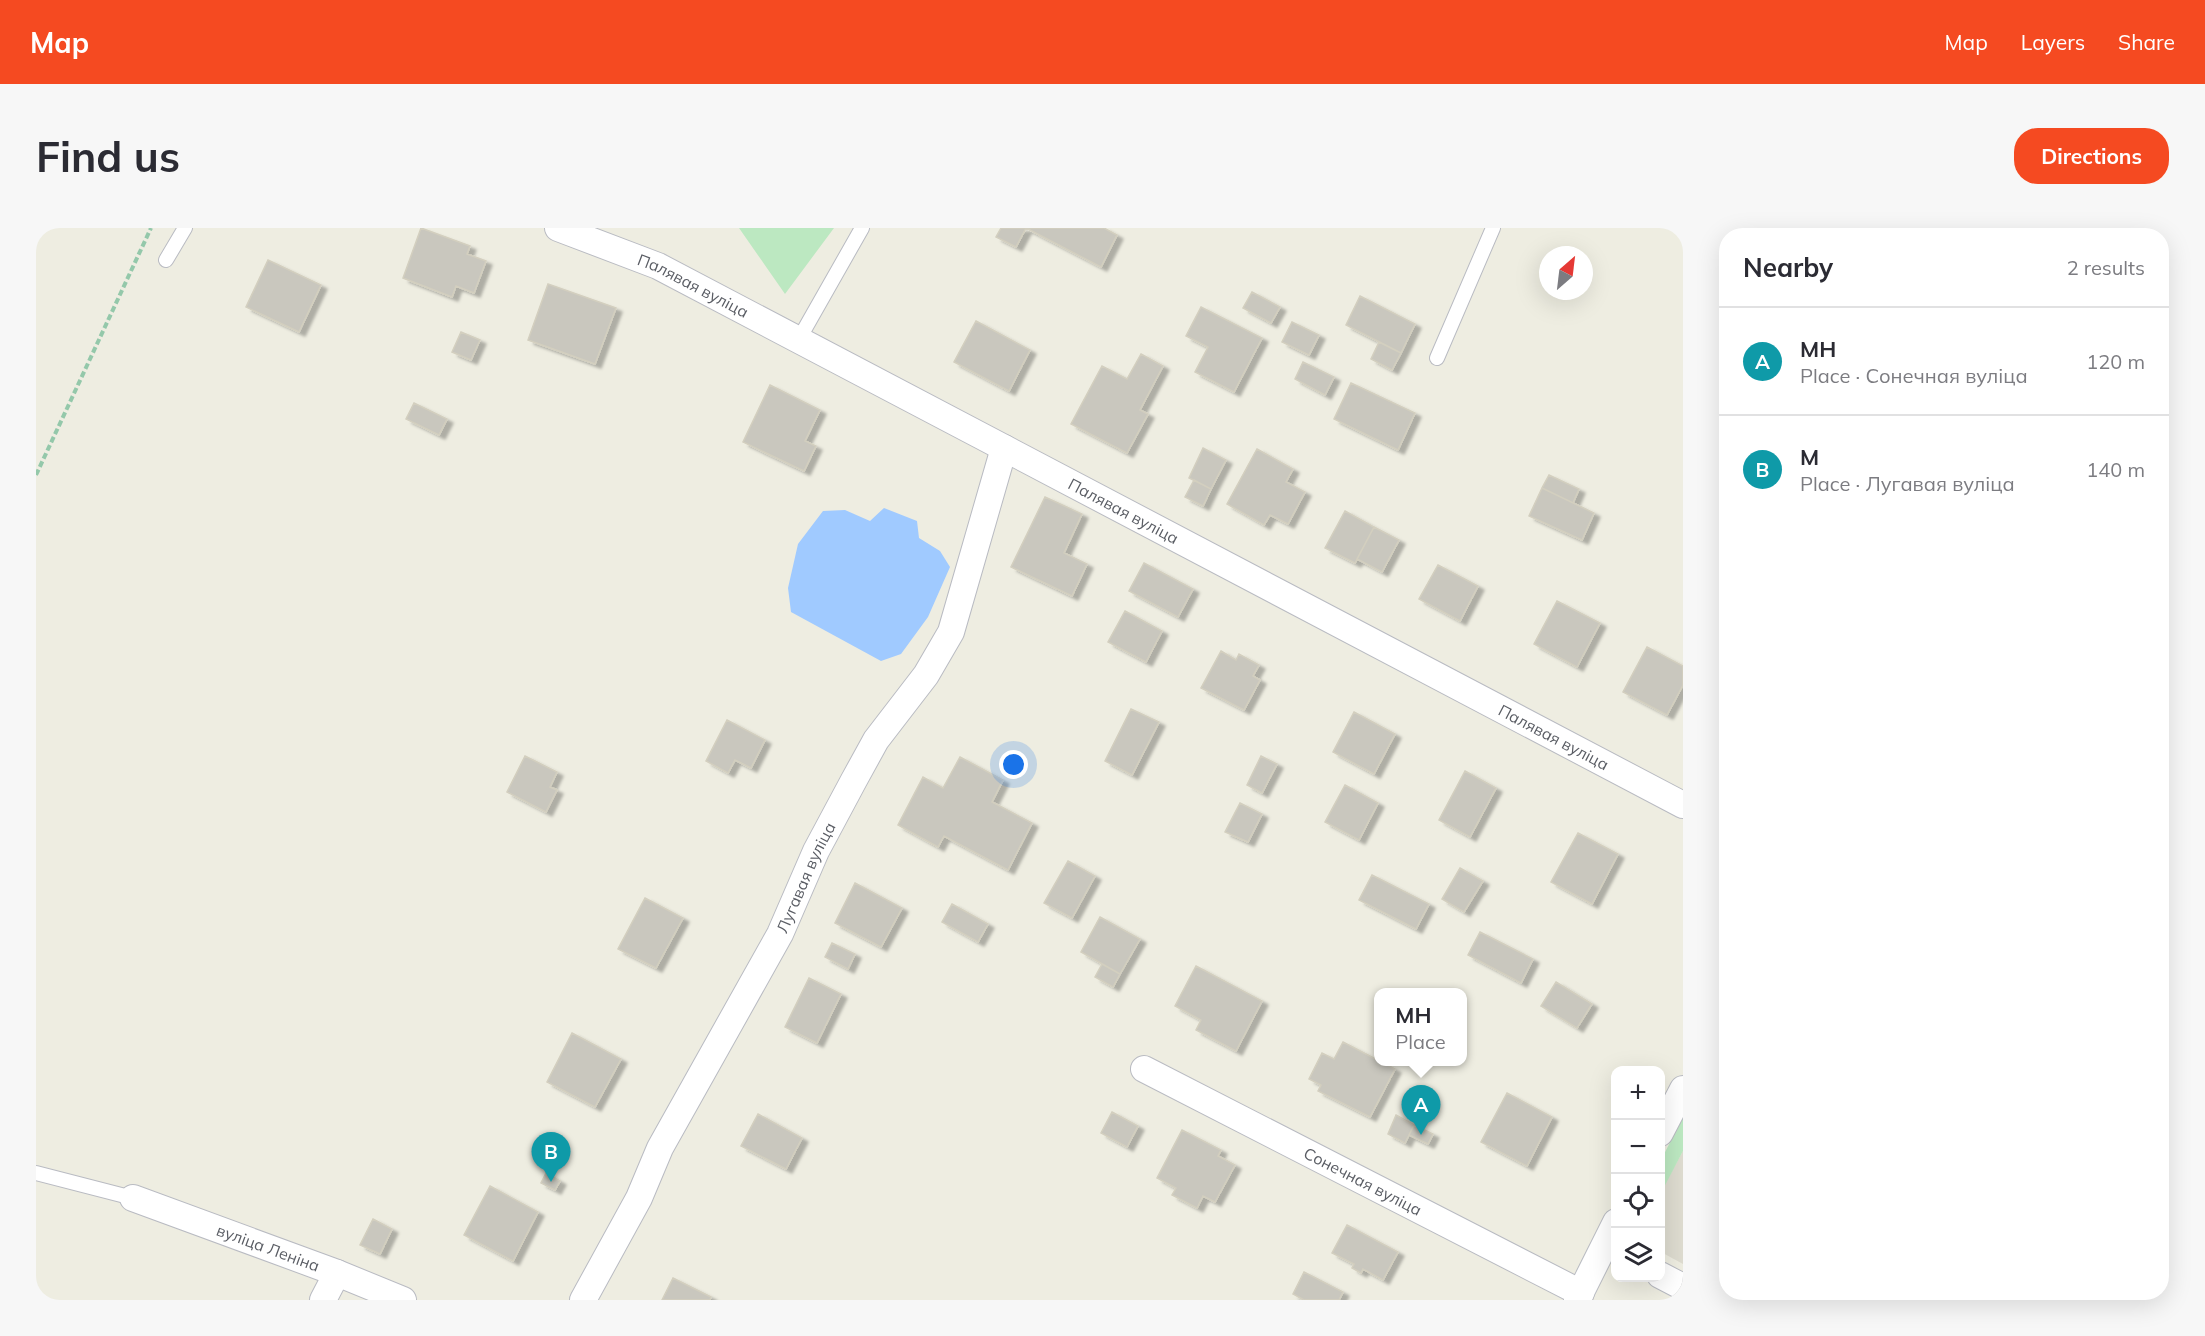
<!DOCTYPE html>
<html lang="en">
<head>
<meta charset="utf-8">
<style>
  :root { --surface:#fff; --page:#f7f7f7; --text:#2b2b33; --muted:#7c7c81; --line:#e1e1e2; --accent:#f54a21 }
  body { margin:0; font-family:Mulish,sans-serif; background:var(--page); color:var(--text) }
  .controls { position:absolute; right:18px; bottom:18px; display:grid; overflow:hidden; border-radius:12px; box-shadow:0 6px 24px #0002 }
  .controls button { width:54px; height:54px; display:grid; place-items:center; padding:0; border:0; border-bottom:2px solid var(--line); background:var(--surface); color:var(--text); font:30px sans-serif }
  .compass { position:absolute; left:1503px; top:18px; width:54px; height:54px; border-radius:50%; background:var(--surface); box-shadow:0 6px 24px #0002; rotate:28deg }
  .you { position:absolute; left:978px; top:537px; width:21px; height:21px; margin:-15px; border:4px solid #fff; border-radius:50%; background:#1a73e8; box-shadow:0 0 0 9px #1a73e833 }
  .badge { display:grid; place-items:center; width:39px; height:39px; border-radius:50%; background:var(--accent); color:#fff; font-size:20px; font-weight:700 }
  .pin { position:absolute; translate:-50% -50px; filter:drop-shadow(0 2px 3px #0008) }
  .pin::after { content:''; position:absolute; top:32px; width:21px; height:18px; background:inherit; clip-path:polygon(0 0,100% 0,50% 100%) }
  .popup { position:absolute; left:1338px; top:760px; width:93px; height:78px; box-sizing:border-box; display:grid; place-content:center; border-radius:12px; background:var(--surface); filter:drop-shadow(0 2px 4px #0005); font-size:20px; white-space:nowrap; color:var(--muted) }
  .popup b { font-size:22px; color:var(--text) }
  .popup::after { content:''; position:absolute; left:50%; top:100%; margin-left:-12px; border:12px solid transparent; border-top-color:var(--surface) }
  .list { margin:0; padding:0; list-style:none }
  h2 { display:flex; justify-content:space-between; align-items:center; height:78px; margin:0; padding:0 24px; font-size:26px }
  h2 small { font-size:20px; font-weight:400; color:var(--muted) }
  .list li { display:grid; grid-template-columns:39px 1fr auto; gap:18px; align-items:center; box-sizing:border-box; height:108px; padding:0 24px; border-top:2px solid var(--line) }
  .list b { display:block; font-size:22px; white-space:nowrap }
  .list p { margin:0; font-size:20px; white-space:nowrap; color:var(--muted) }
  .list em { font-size:20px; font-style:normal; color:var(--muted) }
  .icon { flex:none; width:33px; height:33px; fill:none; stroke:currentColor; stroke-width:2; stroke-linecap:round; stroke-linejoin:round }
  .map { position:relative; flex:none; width:1647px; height:1072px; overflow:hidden; border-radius:24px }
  header { display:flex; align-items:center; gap:36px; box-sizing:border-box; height:84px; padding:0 30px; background:var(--accent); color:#fff }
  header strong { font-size:28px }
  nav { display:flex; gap:33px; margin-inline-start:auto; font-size:21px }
  .intro { display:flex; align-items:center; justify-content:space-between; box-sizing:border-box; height:144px; padding:0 36px }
  h1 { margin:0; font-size:42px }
  .button { padding:15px 27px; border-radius:24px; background:var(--accent); color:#fff; font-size:21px; font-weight:700 }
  main { display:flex; gap:36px; padding:0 36px }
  aside { flex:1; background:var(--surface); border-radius:24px; box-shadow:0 6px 24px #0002 }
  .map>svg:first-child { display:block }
  .education { fill:#dedcd0 }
  .green { fill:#bce8c1 }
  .water { fill:#a0caff }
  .building { fill:#c9c7be; stroke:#d3cfbf; stroke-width:1.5; filter:url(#shadow) }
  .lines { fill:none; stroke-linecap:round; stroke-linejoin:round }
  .service-casing { stroke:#b9bbc2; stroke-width:16 }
  .minor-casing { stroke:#b9bbc2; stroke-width:28 }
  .path { stroke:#94c8aa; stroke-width:4; stroke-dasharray:6 3; stroke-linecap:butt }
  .service { stroke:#fff; stroke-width:14 }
  .minor { stroke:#fff; stroke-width:26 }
  .labels { text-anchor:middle; stroke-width:6; stroke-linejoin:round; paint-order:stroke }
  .street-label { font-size:16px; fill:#5a5d64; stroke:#fff }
</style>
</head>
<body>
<header>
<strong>Map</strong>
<nav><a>Map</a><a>Layers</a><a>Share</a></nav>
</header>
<div class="intro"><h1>Find us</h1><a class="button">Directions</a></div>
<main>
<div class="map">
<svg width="1647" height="1072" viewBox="0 0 1647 1072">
  <defs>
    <filter id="shadow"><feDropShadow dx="6" dy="4" stdDeviation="1.5" flood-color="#0004"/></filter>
  </defs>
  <rect width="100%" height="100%" fill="#eeede1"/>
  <path class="education" d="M1647 923V1036L1625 1024 1624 965Z"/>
  <path class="green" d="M703 0H798L749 66Z
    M1647 889V923L1625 965V932Z"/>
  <path class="water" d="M848 280 881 293 883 310 904 323 914 339 892 389 865 426 845 433 755 384 752 360 762 316 787 283 809 282 834 293Z"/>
  <path class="building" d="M385 0 434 18 431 26 450 33 438 65 420 58 416 69 367 50Z
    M965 0H990L980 19 960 9Z
    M990 0H1068L1081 7 1065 39Z
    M232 32 285 57 263 104 210 79Z
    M512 56 580 80 559 136 492 112Z
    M1216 64 1244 79 1235 95 1207 80Z
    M1324 68 1379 96 1365 125 1310 97Z
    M1165 79 1226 110 1198 164 1159 144 1172 119 1150 108Z
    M940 93 994 122 973 163 918 134Z
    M1256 94 1283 107 1273 127 1246 114Z
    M425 104 444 112 435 132 416 124Z
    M1343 114 1365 125 1356 142 1335 131Z
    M1105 126 1127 138 1104 182 1112 186 1091 225 1035 196 1066 138 1091 151Z
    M1267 134 1298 149 1289 167 1259 151Z
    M1315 155 1379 185 1362 222 1298 191Z
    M734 157 784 182 769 213 780 218 768 243 707 214Z
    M378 175 411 191 403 207 370 191Z
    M1167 220 1190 232 1175 261 1153 250Z
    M1221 221 1257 241 1250 254 1269 264 1252 296 1234 287 1228 297 1191 276Z
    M1513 247 1543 261 1537 275 1506 260Z
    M1158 252 1175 261 1167 278 1149 269Z
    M1506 260 1558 285 1546 312 1493 288Z
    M1009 269 1046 286 1028 325 1051 336 1036 368 975 339Z
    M1309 283 1338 299 1319 335 1289 320Z
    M1338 299 1363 312 1346 344 1321 331Z
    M1108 335 1157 361 1142 389 1093 363Z
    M1402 337 1442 358 1424 393 1383 371Z
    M1521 373 1564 395 1541 439 1498 416Z
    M1089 383 1126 403 1110 434 1072 414Z
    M1611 419 1647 438V457L1631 487 1587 464Z
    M1185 423 1200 432 1203 426 1223 437 1217 448 1224 452 1208 482 1165 460Z
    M1095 481 1123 494 1096 547 1069 533Z
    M1318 484 1359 506 1338 546 1297 524Z
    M691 492 729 512 715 540 699 532 692 545 670 533Z
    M489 528 521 544 514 559 521 562 510 584 471 564Z
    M1225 528 1241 536 1226 565 1211 557Z
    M924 529 967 552 956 574 996 595 972 642 908 608 902 619 862 597 887 549 907 560Z
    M1429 543 1460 560 1434 609 1403 592Z
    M1309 557 1342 575 1323 612 1289 594Z
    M1204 575 1226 586 1212 614 1189 604Z
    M1542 605 1582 626 1556 676 1515 654Z
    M1032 633 1059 648 1036 690 1008 675Z
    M1424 640 1447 653 1428 684 1406 671Z
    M1336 647 1393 676 1380 701 1323 672Z
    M819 655 866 680 845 719 799 695Z
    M609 670 647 690 620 740 582 721Z
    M916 676 952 696 942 714 906 694Z
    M1064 689 1104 711 1084 746 1045 724Z
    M1444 704 1497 731 1485 755 1432 727Z
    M796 715 819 726 812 741 789 729Z
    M1066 736 1084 746 1077 759 1059 749Z
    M1160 738 1226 773 1200 823 1160 802 1165 792 1139 778Z
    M773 750 805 766 781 815 749 799Z
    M1520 754 1556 776 1541 800 1505 778Z
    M536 805 585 831 559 879 511 854Z
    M1307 814 1359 841 1334 889 1282 863 1285 857 1273 851 1286 825 1298 831Z
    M1471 865 1516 889 1491 938 1445 914Z
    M1076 884 1102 898 1091 919 1065 905Z
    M722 886 766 910 750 941 705 918Z
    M1360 887 1378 897 1369 915 1352 906Z
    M1378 897 1397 906 1392 916 1373 907Z
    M1146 902 1185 922 1182 928 1199 937 1179 974 1167 968 1161 980 1136 967 1140 960 1121 950Z
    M510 945 524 953 519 962 505 955Z
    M454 958 502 984 477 1033 428 1007Z
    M337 991 356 1001 344 1026 324 1017Z
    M1311 997 1362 1024 1347 1052 1327 1041 1325 1045 1316 1040 1318 1036 1296 1025Z
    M1268 1044 1307 1064 1303 1072H1268L1257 1066Z
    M637 1050 675 1069 674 1072H626Z"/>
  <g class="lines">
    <g class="service-casing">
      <path id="service" d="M130 32 149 0
        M763 111 826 0
        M1401 130 1457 0
        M0 945 97 970"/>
    </g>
    <g class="minor-casing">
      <g id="minor">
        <path id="s1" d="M522 0 622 38 1647 577"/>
        <path id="s2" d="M1108 841 1545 1065"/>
        <path d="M1624 905 1647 861"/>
        <path id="s3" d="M97 970 301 1045 367 1072"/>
        <path d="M1624 1047 1647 1059"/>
        <path d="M287 1072 301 1045"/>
        <path id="s4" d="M547 1072 603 970 624 920 744 706 780 623 818 552 840 512 890 447 915 404 968 220"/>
        <path d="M1541 1072 1580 994"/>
      </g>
    </g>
    <path class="path" d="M0 247 115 0"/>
    <use href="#service" class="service"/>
    <use href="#minor" class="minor"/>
  </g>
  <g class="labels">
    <g class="street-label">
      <text dy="6" stroke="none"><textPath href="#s1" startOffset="147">Палявая вуліца</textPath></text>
      <text dy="6" stroke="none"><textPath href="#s1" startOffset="633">Палявая вуліца</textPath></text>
      <text dy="6" stroke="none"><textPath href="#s1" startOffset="1119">Палявая вуліца</textPath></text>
      <text dy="6" stroke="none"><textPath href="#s4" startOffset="478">Лугавая вуліца</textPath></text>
      <text dy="6" stroke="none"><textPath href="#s2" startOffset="246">Сонечная вуліца</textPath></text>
      <text dy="6" stroke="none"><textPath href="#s3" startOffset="144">вуліца Леніна</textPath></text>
    </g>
  </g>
</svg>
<div class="controls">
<button>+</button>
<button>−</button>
<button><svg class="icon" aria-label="locate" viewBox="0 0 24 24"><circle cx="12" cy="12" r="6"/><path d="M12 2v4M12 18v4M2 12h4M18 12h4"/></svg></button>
<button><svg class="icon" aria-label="layers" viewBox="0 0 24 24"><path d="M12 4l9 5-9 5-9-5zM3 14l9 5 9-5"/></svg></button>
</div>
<svg class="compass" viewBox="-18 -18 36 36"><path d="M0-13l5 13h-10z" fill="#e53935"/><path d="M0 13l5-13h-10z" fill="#7c7c81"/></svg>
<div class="you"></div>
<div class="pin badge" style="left:1385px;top:907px;background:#0f9aa8">A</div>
<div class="popup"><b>МН</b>Place</div>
<div class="pin badge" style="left:515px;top:954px;background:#0f9aa8">B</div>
</div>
<aside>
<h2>Nearby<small>2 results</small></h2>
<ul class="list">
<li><span class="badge" style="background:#0f9aa8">A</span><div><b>МН</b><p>Place · Сонечная вуліца</p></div><em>120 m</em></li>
<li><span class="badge" style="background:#0f9aa8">B</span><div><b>M</b><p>Place · Лугавая вуліца</p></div><em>140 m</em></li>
</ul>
</aside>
</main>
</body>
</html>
